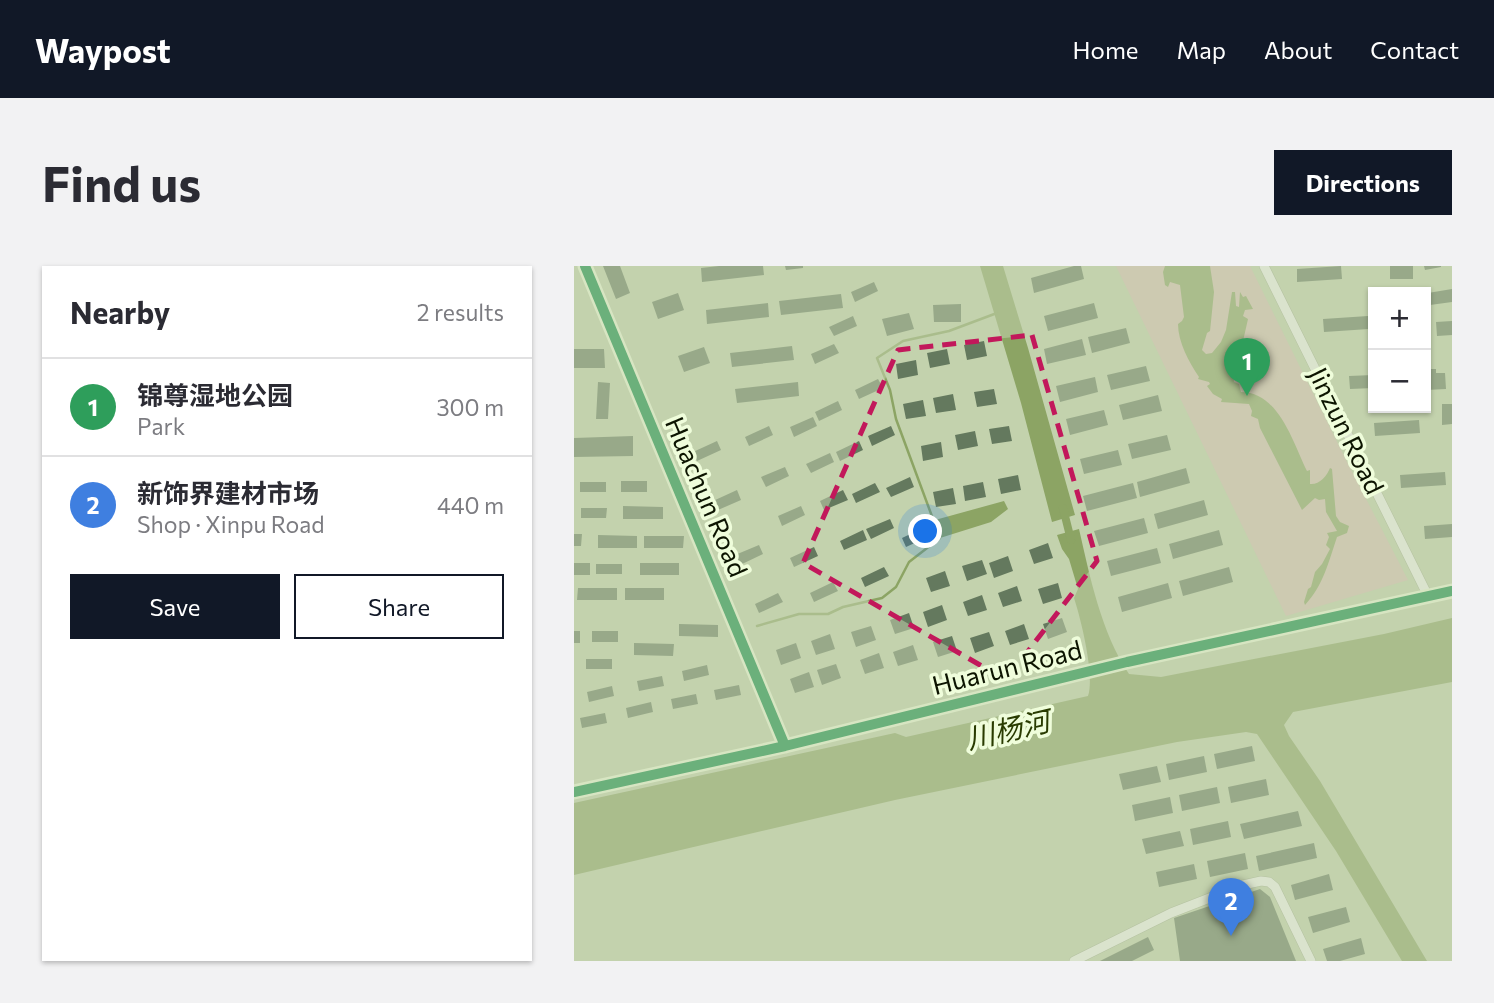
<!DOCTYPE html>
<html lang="en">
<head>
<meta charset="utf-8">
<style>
  :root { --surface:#fff; --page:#f2f2f3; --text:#2b2b33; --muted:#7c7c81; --line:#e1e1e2; --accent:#111827 }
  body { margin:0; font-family:Commissioner,"Noto Sans SC",sans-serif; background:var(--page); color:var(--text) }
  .controls { position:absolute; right:21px; top:21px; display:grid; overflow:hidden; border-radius:0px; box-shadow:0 2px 5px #0004 }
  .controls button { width:63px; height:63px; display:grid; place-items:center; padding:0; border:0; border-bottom:2px solid var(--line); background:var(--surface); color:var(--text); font:35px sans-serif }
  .you { position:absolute; left:352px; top:266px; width:24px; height:24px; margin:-18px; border:5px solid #fff; border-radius:50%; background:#1a73e8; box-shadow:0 0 0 10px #1a73e833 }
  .badge { display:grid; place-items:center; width:46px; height:46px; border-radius:50%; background:var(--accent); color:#fff; font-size:23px; font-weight:700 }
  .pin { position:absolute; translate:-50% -58px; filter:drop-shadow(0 2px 4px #0008) }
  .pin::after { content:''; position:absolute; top:37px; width:24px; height:21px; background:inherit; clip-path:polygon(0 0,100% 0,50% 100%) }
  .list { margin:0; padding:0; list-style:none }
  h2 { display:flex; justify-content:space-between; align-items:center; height:91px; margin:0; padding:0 28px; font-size:30px }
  h2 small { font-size:23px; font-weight:400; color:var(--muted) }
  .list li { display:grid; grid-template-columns:46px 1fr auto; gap:21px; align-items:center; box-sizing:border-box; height:98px; padding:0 28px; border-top:2px solid var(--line) }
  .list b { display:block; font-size:26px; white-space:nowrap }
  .list p { margin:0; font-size:23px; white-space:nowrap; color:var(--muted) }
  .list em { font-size:23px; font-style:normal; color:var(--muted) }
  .actions { display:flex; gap:14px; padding:21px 28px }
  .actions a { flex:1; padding:16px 0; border:2px solid var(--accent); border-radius:0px; text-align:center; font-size:24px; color:var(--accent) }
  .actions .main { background:var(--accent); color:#fff }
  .map { position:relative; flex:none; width:878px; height:695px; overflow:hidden; border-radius:0px }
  header { display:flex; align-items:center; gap:42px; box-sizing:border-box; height:98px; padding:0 35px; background:var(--accent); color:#fff }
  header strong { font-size:33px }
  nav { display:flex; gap:38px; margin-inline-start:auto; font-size:24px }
  .intro { display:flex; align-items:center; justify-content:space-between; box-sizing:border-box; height:168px; padding:0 42px }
  h1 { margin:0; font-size:49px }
  .button { padding:18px 32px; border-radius:0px; background:var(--accent); color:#fff; font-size:24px; font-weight:700 }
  main { display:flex; gap:42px; padding:0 42px }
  aside { flex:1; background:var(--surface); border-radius:0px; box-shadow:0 2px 5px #0004 }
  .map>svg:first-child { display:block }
  .green { fill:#d9c0b6 }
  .water { fill:#8ca464 }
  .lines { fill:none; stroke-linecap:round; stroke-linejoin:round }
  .stream { stroke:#8ca464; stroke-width:2.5 }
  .canal { stroke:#8ca464; stroke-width:8 }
  .building { fill:#64795e }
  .street-casing { stroke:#a3af92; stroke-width:10 }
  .street { stroke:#f6f8f3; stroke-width:9 }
  .cycleway-casing { stroke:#effddb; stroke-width:15 }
  .cycleway { stroke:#00873e; stroke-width:10 }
  .marked { fill:none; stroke:#c2185b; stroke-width:5; stroke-dasharray:14 9; stroke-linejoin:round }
  .labels { text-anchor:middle; stroke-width:7; stroke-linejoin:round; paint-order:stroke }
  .street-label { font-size:26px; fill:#0c1400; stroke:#effddb }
  .water-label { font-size:28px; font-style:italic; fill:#293b00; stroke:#effddb }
</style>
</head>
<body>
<header>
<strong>Waypost</strong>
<nav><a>Home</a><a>Map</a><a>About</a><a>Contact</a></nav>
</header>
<div class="intro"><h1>Find us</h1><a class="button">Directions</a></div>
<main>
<aside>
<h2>Nearby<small>2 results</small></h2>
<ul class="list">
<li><span class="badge" style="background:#2e9e5b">1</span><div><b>锦尊湿地公园</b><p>Park</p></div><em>300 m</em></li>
<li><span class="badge" style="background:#3f7fe0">2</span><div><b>新饰界建材市场</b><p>Shop · Xinpu Road</p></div><em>440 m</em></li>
</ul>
<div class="actions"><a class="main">Save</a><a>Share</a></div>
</aside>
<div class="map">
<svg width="878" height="695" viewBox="0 0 878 695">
  <rect width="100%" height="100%" fill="#c3d2ad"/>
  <path class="green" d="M542 0H676L775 200 834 314 712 350Z"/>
  <path class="water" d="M406 0H429L454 82 501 249 478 256 447 137Z
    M591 0H636L640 26 636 65 633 67 628 84 632 88 638 87 647 76 652 64 658 26H661L662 40 665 41 666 26 669 31 672 30 679 43 671 44 669 50 674 53 662 106 659 108 660 116 665 118 667 126C705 126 719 177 733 205L736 204V218C745 219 753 210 756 202L758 203 762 250 766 256 775 260 773 267 763 271C755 295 749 320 731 339L730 336 734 323 737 321 741 306 748 298 756 283 752 279 755 271 753 267 763 265 752 246 751 233 745 234 741 232 728 244 686 162 684 153 677 150 678 145 675 138 647 136 648 133 639 128 633 120 636 118 635 116 624 113 625 111C615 96 604 76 604 58L608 55 610 51 606 19 596 16 594 21 591 19 589 6Z
    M430 235 434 243 417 256 366 272 361 254Z
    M505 263C516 311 527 366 555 408L587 411 810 368 878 352V416L719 446 710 459 715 470 746 515 853 695H828L762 585 683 468 672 466 603 476 321 534 0 609V537L321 467 332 471 514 430C521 410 507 353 500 332L504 323 495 293 488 283 483 269Z"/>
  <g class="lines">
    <path class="stream" d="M183 360 225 348H254L269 341 308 332 322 321 335 296 366 272 322 153 316 124 303 92 329 75 375 65 423 47"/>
    <path class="canal" d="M489 242 497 274"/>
  </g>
  <path class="building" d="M29 0H46L56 27 42 33Z
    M145 0H189L190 9 128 16 127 2Z
    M211 0H229V2L212 4Z
    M500 0H507L510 13 460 27 457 12Z
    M767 0 768 13 723 16V3Z
    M816 0H839V13H816Z
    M850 0H867V1L851 4Z
    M300 16 304 25 281 36 277 26Z
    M878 23V36L856 39 854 27Z
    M104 27 110 44 84 53 78 36Z
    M267 28 269 42 207 49 205 35Z
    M194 37 195 51 133 58 132 44Z
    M520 37 524 52 474 65 470 50Z
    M387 38V56H360L359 39Z
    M335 47 340 63 313 70 308 53Z
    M279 50 283 60 260 70 255 61Z
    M794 50 795 63 750 66 749 53Z
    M878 55V69L863 70 862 56Z
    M552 62 556 77 518 87 514 71Z
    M852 69H855V85H852Z
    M508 73 512 89 473 98 470 83Z
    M410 75 413 90 393 94 390 79Z
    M260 78 265 87 241 98 237 88Z
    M218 80 220 94 158 101 156 87Z
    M130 81 136 97 110 106 104 90Z
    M0 83H30L31 102H0Z
    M373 83 376 98 356 102 353 87Z
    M342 94 344 109 324 113 322 98Z
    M572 100 576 115 537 124 533 109Z
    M852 103H862V107H871L872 123 852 124Z
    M799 109V122L776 123 775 110Z
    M521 111 524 126 486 136 482 120Z
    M304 113 309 122 285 133 281 124Z
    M24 116 36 117 34 153H22Z
    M224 116 225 130 163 137 161 123Z
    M420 123 423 138 403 141 400 126Z
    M379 128 382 144 362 147 359 132Z
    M584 129 588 145 549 154 545 139Z
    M349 134 352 150 332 153 329 138Z
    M264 135 268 144 245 155 241 146Z
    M868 138H878V158L868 159Z
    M530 144 534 159 496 169 492 153Z
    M239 151 243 160 220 171 216 161Z
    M845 154 846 167 801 170 800 157Z
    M195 160 199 169 175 180 171 171Z
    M317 160 321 169 298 180 294 170Z
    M435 160 438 175 418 178 415 163Z
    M401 165 404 180 384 184 381 169Z
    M593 169 597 184 558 193 554 178Z
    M59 170V190L0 191V172Z
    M143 175 147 184 123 195 119 186Z
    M285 175 289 184 266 195 262 186Z
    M367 176 369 191 349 195 347 180Z
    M544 184 548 199 510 208 506 193Z
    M256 187 260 196 237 207 232 198Z
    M211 201 215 210 192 221 187 211Z
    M612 202 616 217 566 231 563 216Z
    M871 206 872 219 827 222 826 209Z
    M444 209 447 224 427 228 424 213Z
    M336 211 340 221 317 231 312 222Z
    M47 215H73V226H47Z
    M6 216H32V226H6Z
    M409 216 412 231 391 235 389 220Z
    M301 217 306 226 282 237 278 228Z
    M559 217 563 232 513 245 509 230Z
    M379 222 382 238 362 241 359 226Z
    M163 224 167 234 144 244 139 235Z
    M269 224 274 234 250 244 246 235Z
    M630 234 634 249 584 263 580 248Z
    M49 240 89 241V253H49Z
    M227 240 231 249 208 260 204 250Z
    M7 242H33L32 252H7Z
    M570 252 574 267 525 280 520 265Z
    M316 253 320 262 297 273 292 263Z
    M878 258V271L851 273 850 260Z
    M351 261 356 270 332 281 328 272Z
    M289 264 293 274 270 284 266 275Z
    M645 264 649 279 599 293 595 278Z
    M0 268H8L7 280H0Z
    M24 269 63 270V282H24Z
    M70 270H110L109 282H70Z
    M474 277 479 292 460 298 455 284Z
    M185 279 189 288 166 299 161 289Z
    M240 281 244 290 220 301 216 292Z
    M583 282 587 297 537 310 533 295Z
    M434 290 439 305 420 312 415 297Z
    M408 294 413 308 393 315 388 300Z
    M0 297H16V309H0Z
    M66 297H105V309H66Z
    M22 298H48V308H22Z
    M310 301 315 310 291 321 287 312Z
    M655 301 659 316 609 330 605 315Z
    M371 305 376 320 357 326 352 312Z
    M259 316 264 325 240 336 236 327Z
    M484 317 488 332 469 338 464 323Z
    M594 317 598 332 548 346 544 331Z
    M443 320 448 335 429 341 424 327Z
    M4 322H43V334H3Z
    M51 322H90V334H51Z
    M204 327 209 336 185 347 181 338Z
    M408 329 413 344 394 350 389 336Z
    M368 339 373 354 354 361 349 346Z
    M335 347 340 362 321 368 316 354Z
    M488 352 493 366 474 373 469 358Z
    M105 358 144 359V371L105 370Z
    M450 358 455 373 436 379 431 365Z
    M297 360 302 374 282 381 277 366Z
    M0 365H6V377H0Z
    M18 365H44V376H18Z
    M415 366 420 380 401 387 396 372Z
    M256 368 261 383 242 389 237 375Z
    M378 370 383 385 364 391 359 376Z
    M60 377 100 378 99 390 60 389Z
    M222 377 227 392 207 399 202 384Z
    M339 379 344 394 324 400 319 386Z
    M305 387 310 402 291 408 286 394Z
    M12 393H38V403H12Z
    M262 398 267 412 248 419 243 404Z
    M133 399 135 409 110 415 108 405Z
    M235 406 240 421 221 427 216 413Z
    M88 410 90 420 65 425 63 415Z
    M165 419 167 429 142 434 140 424Z
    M38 420 40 430 15 436 13 426Z
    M122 428 124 438 99 443 97 433Z
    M77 436 79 446 54 452 52 442Z
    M31 447 33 457 8 462 6 452Z
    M678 480 681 495 643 503 640 488Z
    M630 490 633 506 595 514 592 498Z
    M583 500 587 516 549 524 545 508Z
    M692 513 695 529 657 537 654 521Z
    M643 521 646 537 608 545 605 529Z
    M596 531 599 547 561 555 558 539Z
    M724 545 728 560 670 573 666 558Z
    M654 555 657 571 619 579 616 563Z
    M606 565 610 580 572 588 568 573Z
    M740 577 743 592 685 605 682 590Z
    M671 587 674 603 636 611 633 595Z
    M620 598 623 613 585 621 582 606Z
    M755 608 759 624 721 634 717 619Z
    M686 623 696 631 722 695H606L600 652Z
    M772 641 776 656 739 667 734 651Z
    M574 671 580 684 558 695H526Z
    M787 672 791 688 766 695H753L749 683Z"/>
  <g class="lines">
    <g class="street-casing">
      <path id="street" d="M11 0 211 480
        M690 0 854 330
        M0 526 211 480 553 396 878 325
        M500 695 597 647 669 619 687 615 695 616 701 621 737 695"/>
    </g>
    <use href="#street" class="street"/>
    <g class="cycleway-casing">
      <path id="cycleway" d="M11 0 211 480
        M0 526 211 480 553 396 878 325"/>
    </g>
    <use href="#cycleway" class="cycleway"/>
  </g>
  <path d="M0 0H878V695H0ZM458 69 523 295 432 414 229 297 324 84Z" fill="#c3d2ad" fill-opacity=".55" fill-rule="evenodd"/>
  <path class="marked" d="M458 69 523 295 432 414 229 297 324 84Z"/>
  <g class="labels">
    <g class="street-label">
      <text transform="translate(772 165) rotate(64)" y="9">Jinzun Road</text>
      <text transform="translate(132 231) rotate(67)" y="9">Huachun Road</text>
      <text transform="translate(433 402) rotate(-14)" y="9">Huarun Road</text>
    </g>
    <g class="water-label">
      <text transform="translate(434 464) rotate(-13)" y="10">川杨河</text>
    </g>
  </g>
</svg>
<div class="controls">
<button>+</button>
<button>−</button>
</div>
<div class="you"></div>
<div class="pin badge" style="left:673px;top:130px;background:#2e9e5b">1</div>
<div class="pin badge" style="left:657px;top:670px;background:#3f7fe0">2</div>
</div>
</main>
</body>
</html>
